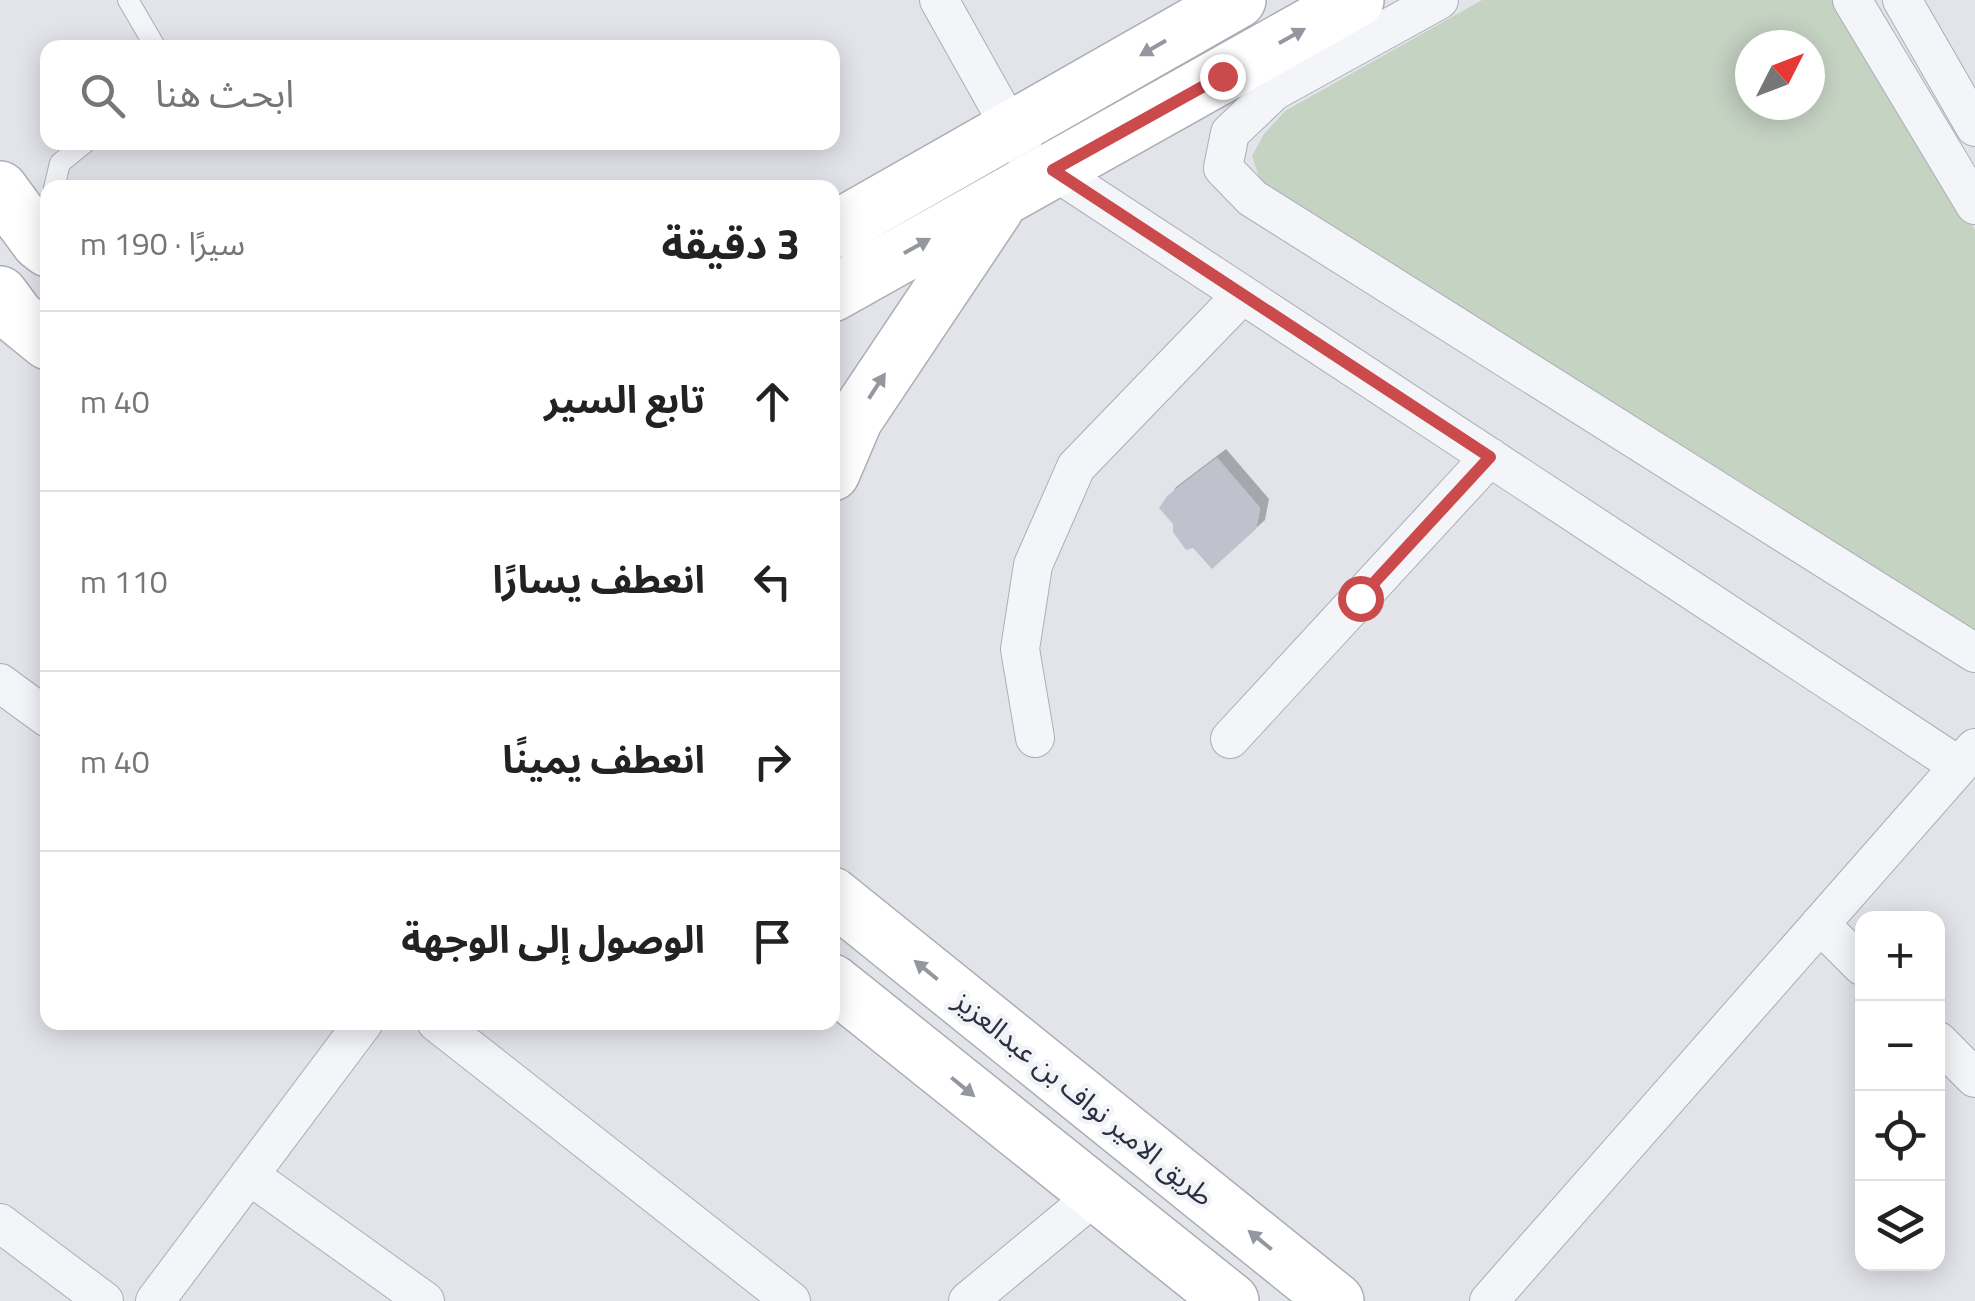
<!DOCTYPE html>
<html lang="ar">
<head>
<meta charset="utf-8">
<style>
  :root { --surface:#fff; --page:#f2f2f2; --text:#222; --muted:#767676; --line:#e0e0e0 }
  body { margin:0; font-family:"Titillium Web","Noto Sans Arabic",sans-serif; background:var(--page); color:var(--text); direction:rtl }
  .controls { position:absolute; right:30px; bottom:30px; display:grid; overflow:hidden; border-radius:20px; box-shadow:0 5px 25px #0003 }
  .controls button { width:90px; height:90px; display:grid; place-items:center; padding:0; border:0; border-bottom:2px solid var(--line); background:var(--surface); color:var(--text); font:50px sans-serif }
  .compass { position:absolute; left:1735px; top:30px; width:90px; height:90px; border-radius:50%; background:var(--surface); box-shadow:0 5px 25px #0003; rotate:48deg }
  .stop { position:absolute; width:30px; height:30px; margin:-22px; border:8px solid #cb4a4c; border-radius:50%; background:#fff }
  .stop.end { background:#cb4a4c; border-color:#fff; box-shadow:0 2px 10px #0008 }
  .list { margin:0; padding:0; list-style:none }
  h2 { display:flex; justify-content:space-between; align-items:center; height:130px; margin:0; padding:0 40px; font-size:42px }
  h2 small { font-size:32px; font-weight:400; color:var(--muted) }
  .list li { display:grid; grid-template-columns:65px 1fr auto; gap:30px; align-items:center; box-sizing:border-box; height:180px; padding:0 40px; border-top:2px solid var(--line) }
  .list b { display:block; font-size:38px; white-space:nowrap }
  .list em { font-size:32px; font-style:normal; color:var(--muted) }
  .icon { flex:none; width:55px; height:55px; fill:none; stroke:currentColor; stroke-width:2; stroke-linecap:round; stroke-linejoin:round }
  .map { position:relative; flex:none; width:1975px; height:1301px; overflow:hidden; direction:ltr }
  .search { position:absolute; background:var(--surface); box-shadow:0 5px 25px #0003; left:40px; top:40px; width:800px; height:110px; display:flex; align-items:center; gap:25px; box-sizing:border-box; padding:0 35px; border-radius:20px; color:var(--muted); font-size:38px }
  .panel { position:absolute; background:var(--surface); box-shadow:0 5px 25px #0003; left:40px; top:180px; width:800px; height:850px; border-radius:20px; direction:rtl }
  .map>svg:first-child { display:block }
  .green { fill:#c5d3c3; fill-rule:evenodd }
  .building { fill:#bfc2cc; filter:url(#shadow) }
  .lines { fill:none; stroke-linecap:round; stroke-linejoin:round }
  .lane-casing { stroke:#abaeb7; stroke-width:22 }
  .street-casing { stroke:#abaeb7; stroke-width:40 }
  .secondary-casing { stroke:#abaeb7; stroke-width:58 }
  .lane { stroke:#f4f5f8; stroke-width:20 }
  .street { stroke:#f4f5f8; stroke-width:38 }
  .secondary { stroke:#fff; stroke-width:55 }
  .oneway { fill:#9497a0 }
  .route { stroke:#cb4a4c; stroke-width:12 }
  .labels { text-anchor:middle; stroke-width:9; stroke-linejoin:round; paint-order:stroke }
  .street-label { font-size:28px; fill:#2a2f41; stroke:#f1f3f7 }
</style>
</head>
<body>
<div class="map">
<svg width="1975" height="1301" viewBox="0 0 1975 1301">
  <defs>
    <filter id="shadow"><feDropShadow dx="9" dy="-9" stdDeviation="0" flood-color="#0004"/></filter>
  </defs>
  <rect width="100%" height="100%" fill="#e2e4ea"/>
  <path class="green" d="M1482 0H1837L1975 230V636L1279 194 1260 180 1252 156 1264 134 1285 111ZM1750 45H1810V105H1750Z"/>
  <path class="building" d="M1217 458 1260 508 1256 529 1212 569 1193 548 1186 550 1173 532V524L1159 508 1167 496Z"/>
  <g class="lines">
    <g class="lane-casing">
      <path id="lane" d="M128 0 156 48
        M54 188 60 163 86 142"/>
    </g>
    <g class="street-casing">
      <path id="street" d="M939 0 1023 150
        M1439 0 1274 91 1230 133 1223 168 1252 198 1975 653
        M1852 0 1975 205
        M1902 0 1975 127
        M1053 170 1959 766
        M0 683 48 718
        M1035 738 1020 649 1033 565 1076 467 1242 295
        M1230 739 1490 457
        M1820 924 1862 966
        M436 1022 791 1301
        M1938 1041 1975 1078
        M249 1175 425 1301
        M0 1223 104 1301
        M155 1301 364 1022
        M968 1301 1097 1194
        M1489 1301 1975 748"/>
    </g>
    <g class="secondary-casing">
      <path id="secondary" d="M0 189 39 242 48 249
        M832 231 1238 0
        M0 294 17 317 48 342
        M832 294 1356 0
        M832 473 855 419 996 208
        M832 895 1336 1301
        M832 982 1231 1301"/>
    </g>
    <use href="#lane" class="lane"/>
    <use href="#street" class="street"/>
    <use href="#secondary" class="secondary"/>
  </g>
  <defs><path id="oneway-solid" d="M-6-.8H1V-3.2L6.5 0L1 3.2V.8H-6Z" transform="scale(2.5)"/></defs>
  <g class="oneway">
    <use href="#oneway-solid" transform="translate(1292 36) rotate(-29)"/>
    <use href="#oneway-solid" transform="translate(1153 48) rotate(150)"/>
    <use href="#oneway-solid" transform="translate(917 246) rotate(-29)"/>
    <use href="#oneway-solid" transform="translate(877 386) rotate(-57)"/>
    <use href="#oneway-solid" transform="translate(926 970) rotate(-141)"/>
    <use href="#oneway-solid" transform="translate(963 1087) rotate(39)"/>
    <use href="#oneway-solid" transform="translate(1260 1240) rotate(-141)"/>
  </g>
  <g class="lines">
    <path class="route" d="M1222 76 1053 170 1490 457 1360 598"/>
  </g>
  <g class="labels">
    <g class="street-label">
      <text transform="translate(1084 1098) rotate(39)" y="10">طريق الامير نواف بن عبدالعزيز</text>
    </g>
  </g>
</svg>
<div class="controls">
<button>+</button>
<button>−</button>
<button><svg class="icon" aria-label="locate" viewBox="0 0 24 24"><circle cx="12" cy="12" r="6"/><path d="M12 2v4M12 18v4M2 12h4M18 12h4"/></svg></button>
<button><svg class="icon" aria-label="layers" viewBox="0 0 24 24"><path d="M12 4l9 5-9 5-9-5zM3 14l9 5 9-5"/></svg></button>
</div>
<svg class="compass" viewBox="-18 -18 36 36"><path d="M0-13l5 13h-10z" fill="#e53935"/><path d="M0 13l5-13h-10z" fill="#767676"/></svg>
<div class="stop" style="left:1360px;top:598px"></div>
<div class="stop end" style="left:1222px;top:76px"></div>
<div class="search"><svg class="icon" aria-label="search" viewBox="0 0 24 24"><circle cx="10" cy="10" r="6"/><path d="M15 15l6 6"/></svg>ابحث هنا</div>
<section class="panel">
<h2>3 دقيقة<small>سيرًا · 190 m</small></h2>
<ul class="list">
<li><svg class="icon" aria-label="ahead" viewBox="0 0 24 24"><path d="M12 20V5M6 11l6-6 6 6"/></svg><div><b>تابع السير</b></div><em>40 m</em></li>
<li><svg class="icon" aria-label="left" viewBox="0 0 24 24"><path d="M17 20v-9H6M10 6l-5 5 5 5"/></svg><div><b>انعطف يسارًا</b></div><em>110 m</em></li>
<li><svg class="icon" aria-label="right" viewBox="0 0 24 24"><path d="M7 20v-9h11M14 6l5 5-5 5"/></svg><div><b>انعطف يمينًا</b></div><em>40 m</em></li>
<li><svg class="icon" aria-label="arrive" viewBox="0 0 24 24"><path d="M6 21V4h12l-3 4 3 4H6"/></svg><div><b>الوصول إلى الوجهة</b></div></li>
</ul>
</section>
</div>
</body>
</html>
